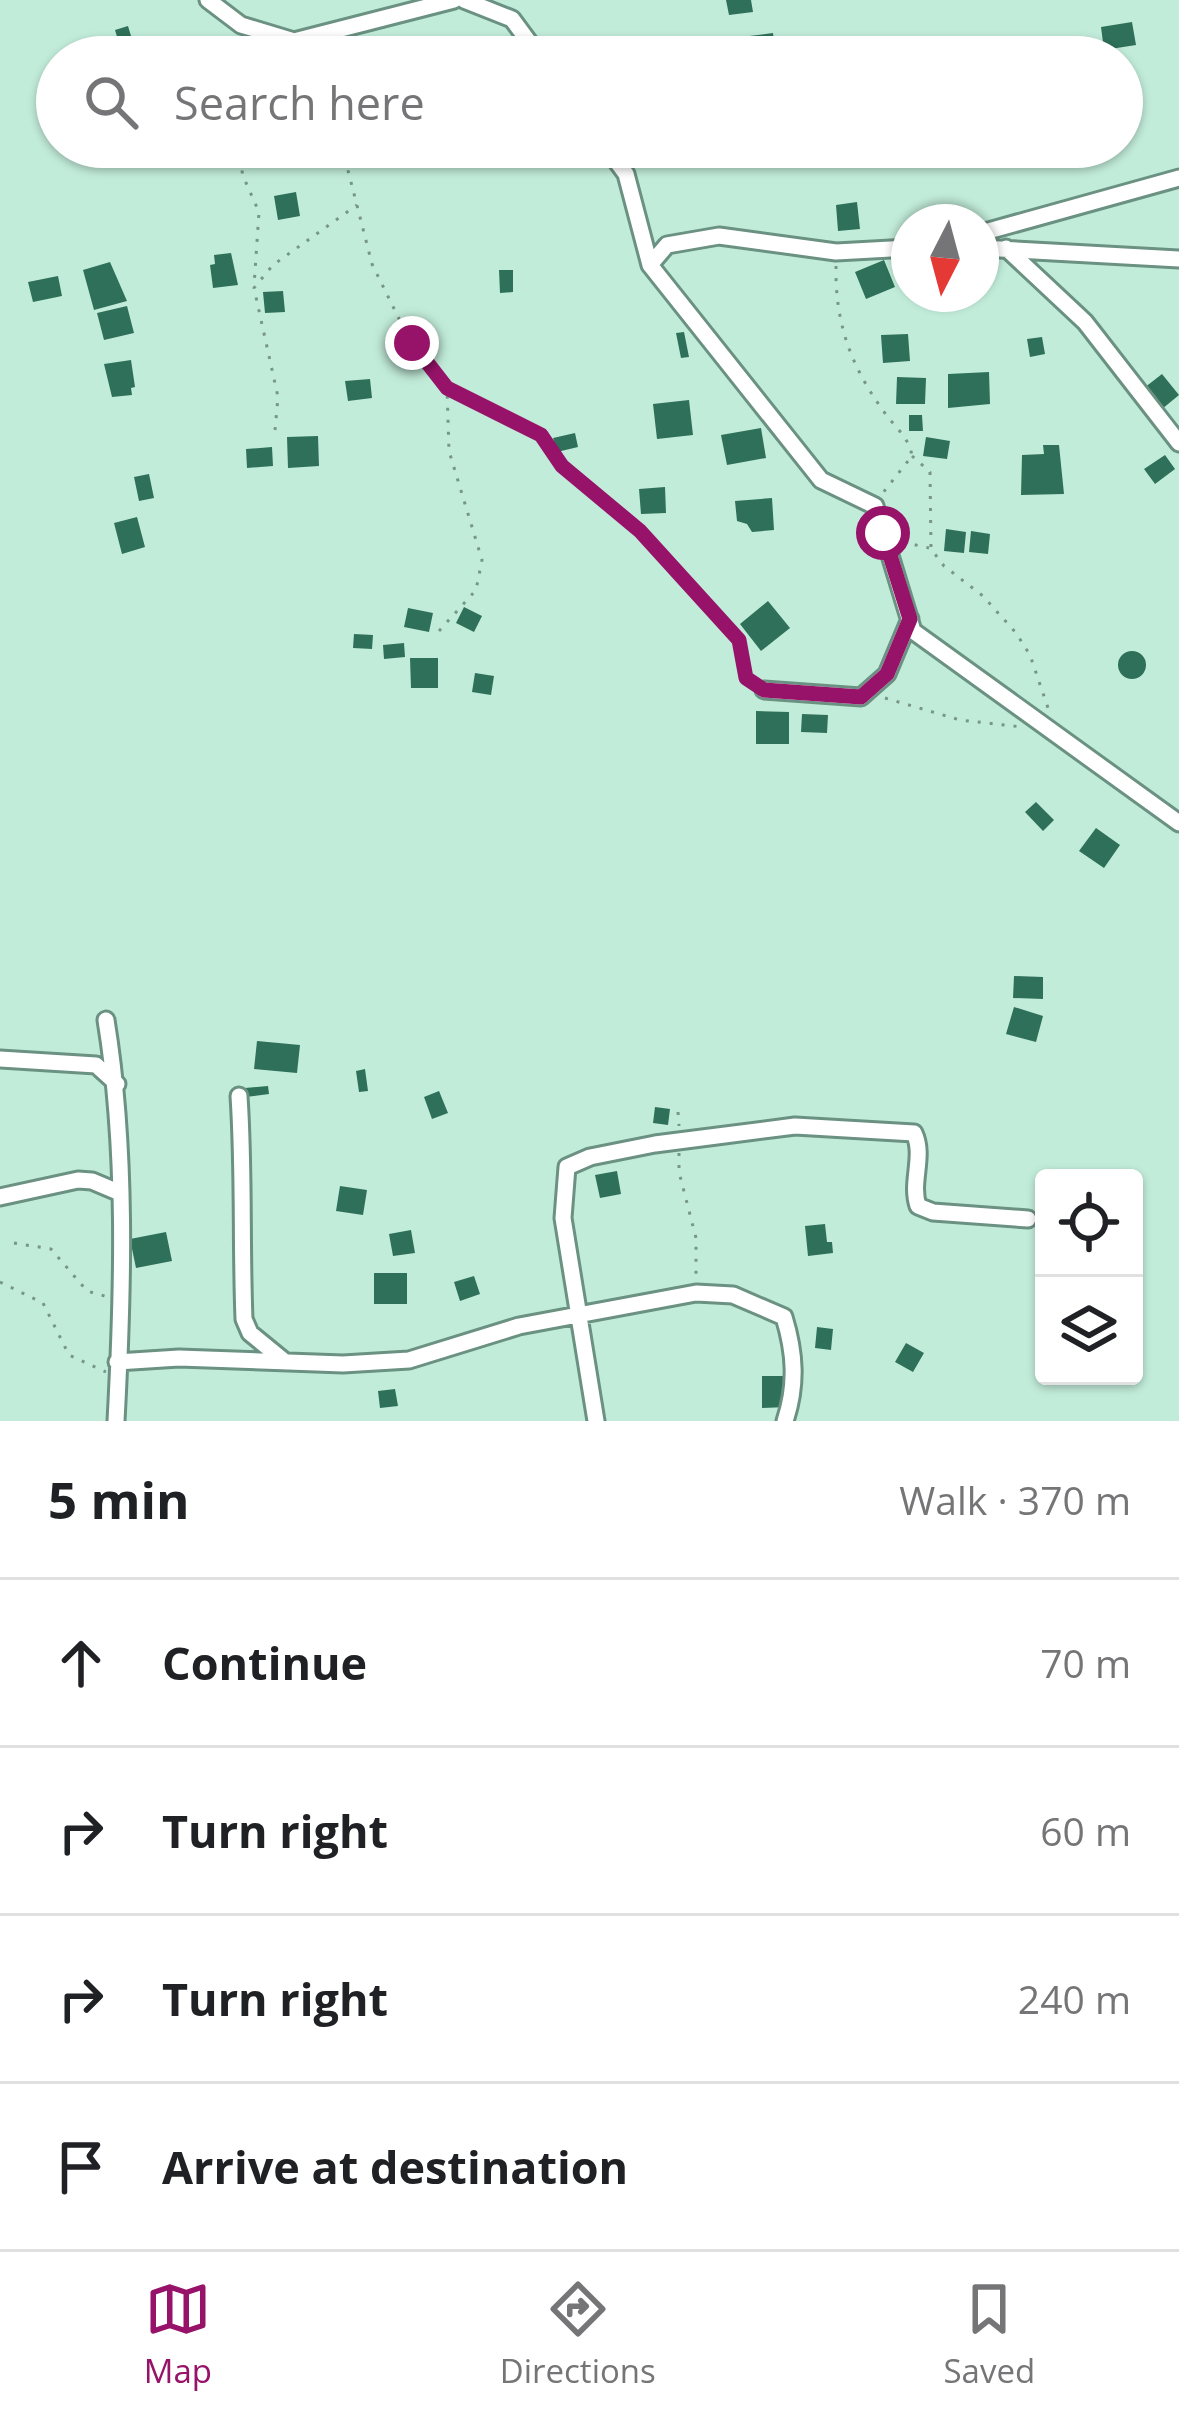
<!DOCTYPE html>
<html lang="en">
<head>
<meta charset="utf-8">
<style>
  :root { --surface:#fff; --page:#f2f2f2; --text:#202124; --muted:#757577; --line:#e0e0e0; --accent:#971369 }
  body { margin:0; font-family:"Open Sans",sans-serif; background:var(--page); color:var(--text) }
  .controls { position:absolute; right:36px; bottom:36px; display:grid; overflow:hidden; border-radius:12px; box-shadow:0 3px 9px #0004 }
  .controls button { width:108px; height:108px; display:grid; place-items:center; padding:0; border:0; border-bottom:3px solid var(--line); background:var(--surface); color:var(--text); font:60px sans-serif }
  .compass { position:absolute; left:891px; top:204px; width:108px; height:108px; border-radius:50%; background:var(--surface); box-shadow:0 3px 9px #0004; rotate:186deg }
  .stop { position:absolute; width:36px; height:36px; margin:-27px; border:9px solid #971369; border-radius:50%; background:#fff }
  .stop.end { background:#971369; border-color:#fff; box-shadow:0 3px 12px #0008 }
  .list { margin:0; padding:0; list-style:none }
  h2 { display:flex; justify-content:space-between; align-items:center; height:156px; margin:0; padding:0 48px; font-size:51px }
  h2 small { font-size:39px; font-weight:400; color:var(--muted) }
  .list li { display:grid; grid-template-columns:78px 1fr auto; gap:36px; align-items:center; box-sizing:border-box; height:168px; padding:0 48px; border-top:3px solid var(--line) }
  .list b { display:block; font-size:45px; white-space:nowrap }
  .list em { font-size:39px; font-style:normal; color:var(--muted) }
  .icon { flex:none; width:66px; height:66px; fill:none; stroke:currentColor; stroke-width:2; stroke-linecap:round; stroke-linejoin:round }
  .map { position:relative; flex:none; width:1179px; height:1421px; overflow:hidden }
  .search { position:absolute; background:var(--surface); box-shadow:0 3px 9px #0004; left:36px; right:36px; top:36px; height:132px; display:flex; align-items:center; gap:30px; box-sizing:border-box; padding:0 42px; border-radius:66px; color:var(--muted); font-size:45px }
  .sheet { height:828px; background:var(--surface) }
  nav { display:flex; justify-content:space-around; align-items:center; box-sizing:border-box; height:168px; border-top:3px solid var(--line); background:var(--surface); font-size:33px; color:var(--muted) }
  nav a { display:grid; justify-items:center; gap:6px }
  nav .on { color:var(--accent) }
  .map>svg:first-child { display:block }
  .building { fill:#2e7059 }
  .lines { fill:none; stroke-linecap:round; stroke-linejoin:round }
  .minor-casing { stroke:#6a9181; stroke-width:21 }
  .path { stroke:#779689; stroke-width:3; stroke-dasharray:3 9; stroke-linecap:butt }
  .minor { stroke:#fff; stroke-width:15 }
  .route { stroke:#971369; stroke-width:15 }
</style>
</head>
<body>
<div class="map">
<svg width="1179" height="1421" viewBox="0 0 1179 1421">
  <rect width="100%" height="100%" fill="#c2ecda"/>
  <path class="building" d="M726 0H751L753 12 729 15Z
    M1132 22 1136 45 1104 50 1101 27Z
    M128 26 135 49 122 53 115 30Z
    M773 33 776 57H735L733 38Z
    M414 44 426 46 427 57H392L391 46Z
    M203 147H227L223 162 201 154Z
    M819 147H849L825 158Z
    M296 192 300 216 278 220 274 196Z
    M857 202 860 229 838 231 836 205Z
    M231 253 238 285 213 288 210 265 215 264 214 255Z
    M884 260 895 287 866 299 855 272Z
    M110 262 127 301 94 310 83 270Z
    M499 270H513V292L500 293Z
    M58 276 62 296 33 302 28 282Z
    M283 291 285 312 265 313 263 292Z
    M127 306 134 333 104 340 97 313Z
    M684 332 689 357 681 358 676 333Z
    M908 334 910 361 883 363 881 335Z
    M1042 337 1045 354 1030 357 1027 339Z
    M131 360 135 387 131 388 132 395 112 397 104 364Z
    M989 372 990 404 948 408V374Z
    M1162 374 1179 395 1162 409 1144 388Z
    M897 377 926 378 925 404H896Z
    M370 379 372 398 348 401 345 381Z
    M689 400 693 435 657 439 653 404Z
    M909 415H922L923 431H909Z
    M761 428 766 458 727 465 721 435Z
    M575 433 578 447 557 452 553 438Z
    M318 436 319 466 288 468 287 437Z
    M926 437 950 441 947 459 923 456Z
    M1043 445H1059L1064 494 1021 495 1022 455 1044 454Z
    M272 447 273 466 247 468 246 449Z
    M1165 455 1175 469 1155 484 1144 469Z
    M149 474 154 498 139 501 134 477Z
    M665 487 666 513 641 514 639 489Z
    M772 498 774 530 752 532 747 524 737 521 735 501Z
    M137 517 145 547 122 554 114 523Z
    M946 529 966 532 964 553 944 551Z
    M971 531 990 534 988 554 969 552Z
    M768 601 790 628 761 651 740 624Z
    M464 607 482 616 474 632 456 623Z
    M408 608 433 613 429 632 404 627Z
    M354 634 373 635 372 649 353 648Z
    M404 643 405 657 384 659 383 645Z
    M1118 665a14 14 0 1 1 28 0a14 14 0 1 1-28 0Z
    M410 658H438V688H411Z
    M475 673 494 676 491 695 472 692Z
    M756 711 789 712V744H756Z
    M802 714 828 715 827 733 801 732Z
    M1036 802 1054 820 1043 831 1025 812Z
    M1096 828 1120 845 1104 868 1079 851Z
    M1014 976 1043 977V999L1013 998Z
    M1014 1007 1043 1016 1036 1042 1006 1034Z
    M257 1041 300 1045 297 1073 254 1069Z
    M365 1069 368 1091 359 1092 356 1071Z
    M268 1086 269 1094 246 1097 245 1088Z
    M439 1091 448 1113 432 1119 424 1097Z
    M655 1107 670 1109 668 1125 653 1123Z
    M617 1171 621 1194 600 1198 595 1175Z
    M340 1186 367 1190 363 1215 336 1211Z
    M825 1224 827 1242H832L833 1253 808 1256 805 1226Z
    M411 1230 415 1253 393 1256 389 1234Z
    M166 1232 172 1261 136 1268 130 1239Z
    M374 1273H407V1304H374Z
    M474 1276 480 1294 460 1301 454 1282Z
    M817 1327 833 1329 831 1350 815 1348Z
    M906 1343 924 1353 913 1372 895 1362Z
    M762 1376H787L788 1407 762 1408Z
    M395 1389 398 1406 380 1408 378 1391Z"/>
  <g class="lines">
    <g class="minor-casing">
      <path id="minor" d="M208 0 241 25 294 41 454 0
        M464 0 512 19 540 57
        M606 147 626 174 650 265 821 480 875 506 913 631 1179 823
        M981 233 1179 178
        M981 248 1179 259
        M1006 248 1085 322 1179 443
        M650 265 667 245 719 236 836 252 909 248
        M764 690 861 697 887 674 910 619
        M106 1020C127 1149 123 1290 116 1421
        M0 1059 96 1065 117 1084
        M239 1096C244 1171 241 1244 244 1319L250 1333 283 1360
        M0 1197 78 1180 92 1181 118 1192
        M117 1362 179 1358 343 1364 409 1360 519 1326 696 1293 733 1295 784 1317C795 1353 797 1385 785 1421
        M596 1421 563 1218 567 1167 590 1157 655 1144 795 1126 914 1133C925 1156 910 1182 918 1206L933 1212 1028 1219"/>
    </g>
    <path class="path" d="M235 57 238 41
      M237 147 243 176 259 212 254 286
      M342 147 372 264 411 343 447 388 541 435 562 466 640 531 739 640 746 678 754 683
      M836 266C835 322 850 364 882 409 893 426 909 436 912 456L882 494
      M275 430 278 397 254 288 273 265 357 205
      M912 456 930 472 931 549 944 566 983 596 1016 633 1030 655 1048 708
      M903 542 929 548
      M439 631 476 590 482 560 449 451 447 388
      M885 698 960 720 1022 727
      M678 1112 679 1126
      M679 1153V1172L696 1238V1279
      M14 1243 51 1249 87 1291 108 1297
      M0 1282 43 1303 69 1355 106 1372"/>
    <use href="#minor" class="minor"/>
  </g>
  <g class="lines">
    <path class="route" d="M412 343 447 388 541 435 562 466 640 531 739 640 746 678 764 690 861 697 887 674 910 619 883 533"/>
  </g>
</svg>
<div class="controls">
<button><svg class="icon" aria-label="locate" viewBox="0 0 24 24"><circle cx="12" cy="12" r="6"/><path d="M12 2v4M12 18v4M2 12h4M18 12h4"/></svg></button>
<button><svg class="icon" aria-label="layers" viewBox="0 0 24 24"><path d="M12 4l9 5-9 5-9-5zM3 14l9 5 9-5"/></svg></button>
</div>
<svg class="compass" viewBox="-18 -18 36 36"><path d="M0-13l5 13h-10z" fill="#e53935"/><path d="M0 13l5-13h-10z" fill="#757577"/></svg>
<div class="stop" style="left:883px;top:533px"></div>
<div class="stop end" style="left:412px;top:343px"></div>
<div class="search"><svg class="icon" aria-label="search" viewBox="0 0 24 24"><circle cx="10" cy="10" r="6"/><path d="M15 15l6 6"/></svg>Search here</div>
</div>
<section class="sheet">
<h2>5 min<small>Walk · 370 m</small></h2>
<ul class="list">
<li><svg class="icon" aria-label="ahead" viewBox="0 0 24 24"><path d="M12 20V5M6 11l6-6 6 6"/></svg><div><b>Continue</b></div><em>70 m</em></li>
<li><svg class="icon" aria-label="right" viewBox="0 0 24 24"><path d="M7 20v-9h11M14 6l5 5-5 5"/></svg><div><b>Turn right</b></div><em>60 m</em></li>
<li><svg class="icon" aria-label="right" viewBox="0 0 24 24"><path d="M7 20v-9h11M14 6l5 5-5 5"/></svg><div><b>Turn right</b></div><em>240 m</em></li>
<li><svg class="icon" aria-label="arrive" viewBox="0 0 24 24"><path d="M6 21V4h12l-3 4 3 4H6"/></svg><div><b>Arrive at destination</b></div></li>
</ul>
</section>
<nav>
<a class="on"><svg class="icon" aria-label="map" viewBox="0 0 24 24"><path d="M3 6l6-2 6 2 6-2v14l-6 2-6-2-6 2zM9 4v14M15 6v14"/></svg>Map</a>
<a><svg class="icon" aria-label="directions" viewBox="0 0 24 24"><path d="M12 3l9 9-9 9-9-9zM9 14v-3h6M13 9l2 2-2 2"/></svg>Directions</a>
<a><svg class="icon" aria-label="saved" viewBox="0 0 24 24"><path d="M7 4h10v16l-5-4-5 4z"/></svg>Saved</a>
</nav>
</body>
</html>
